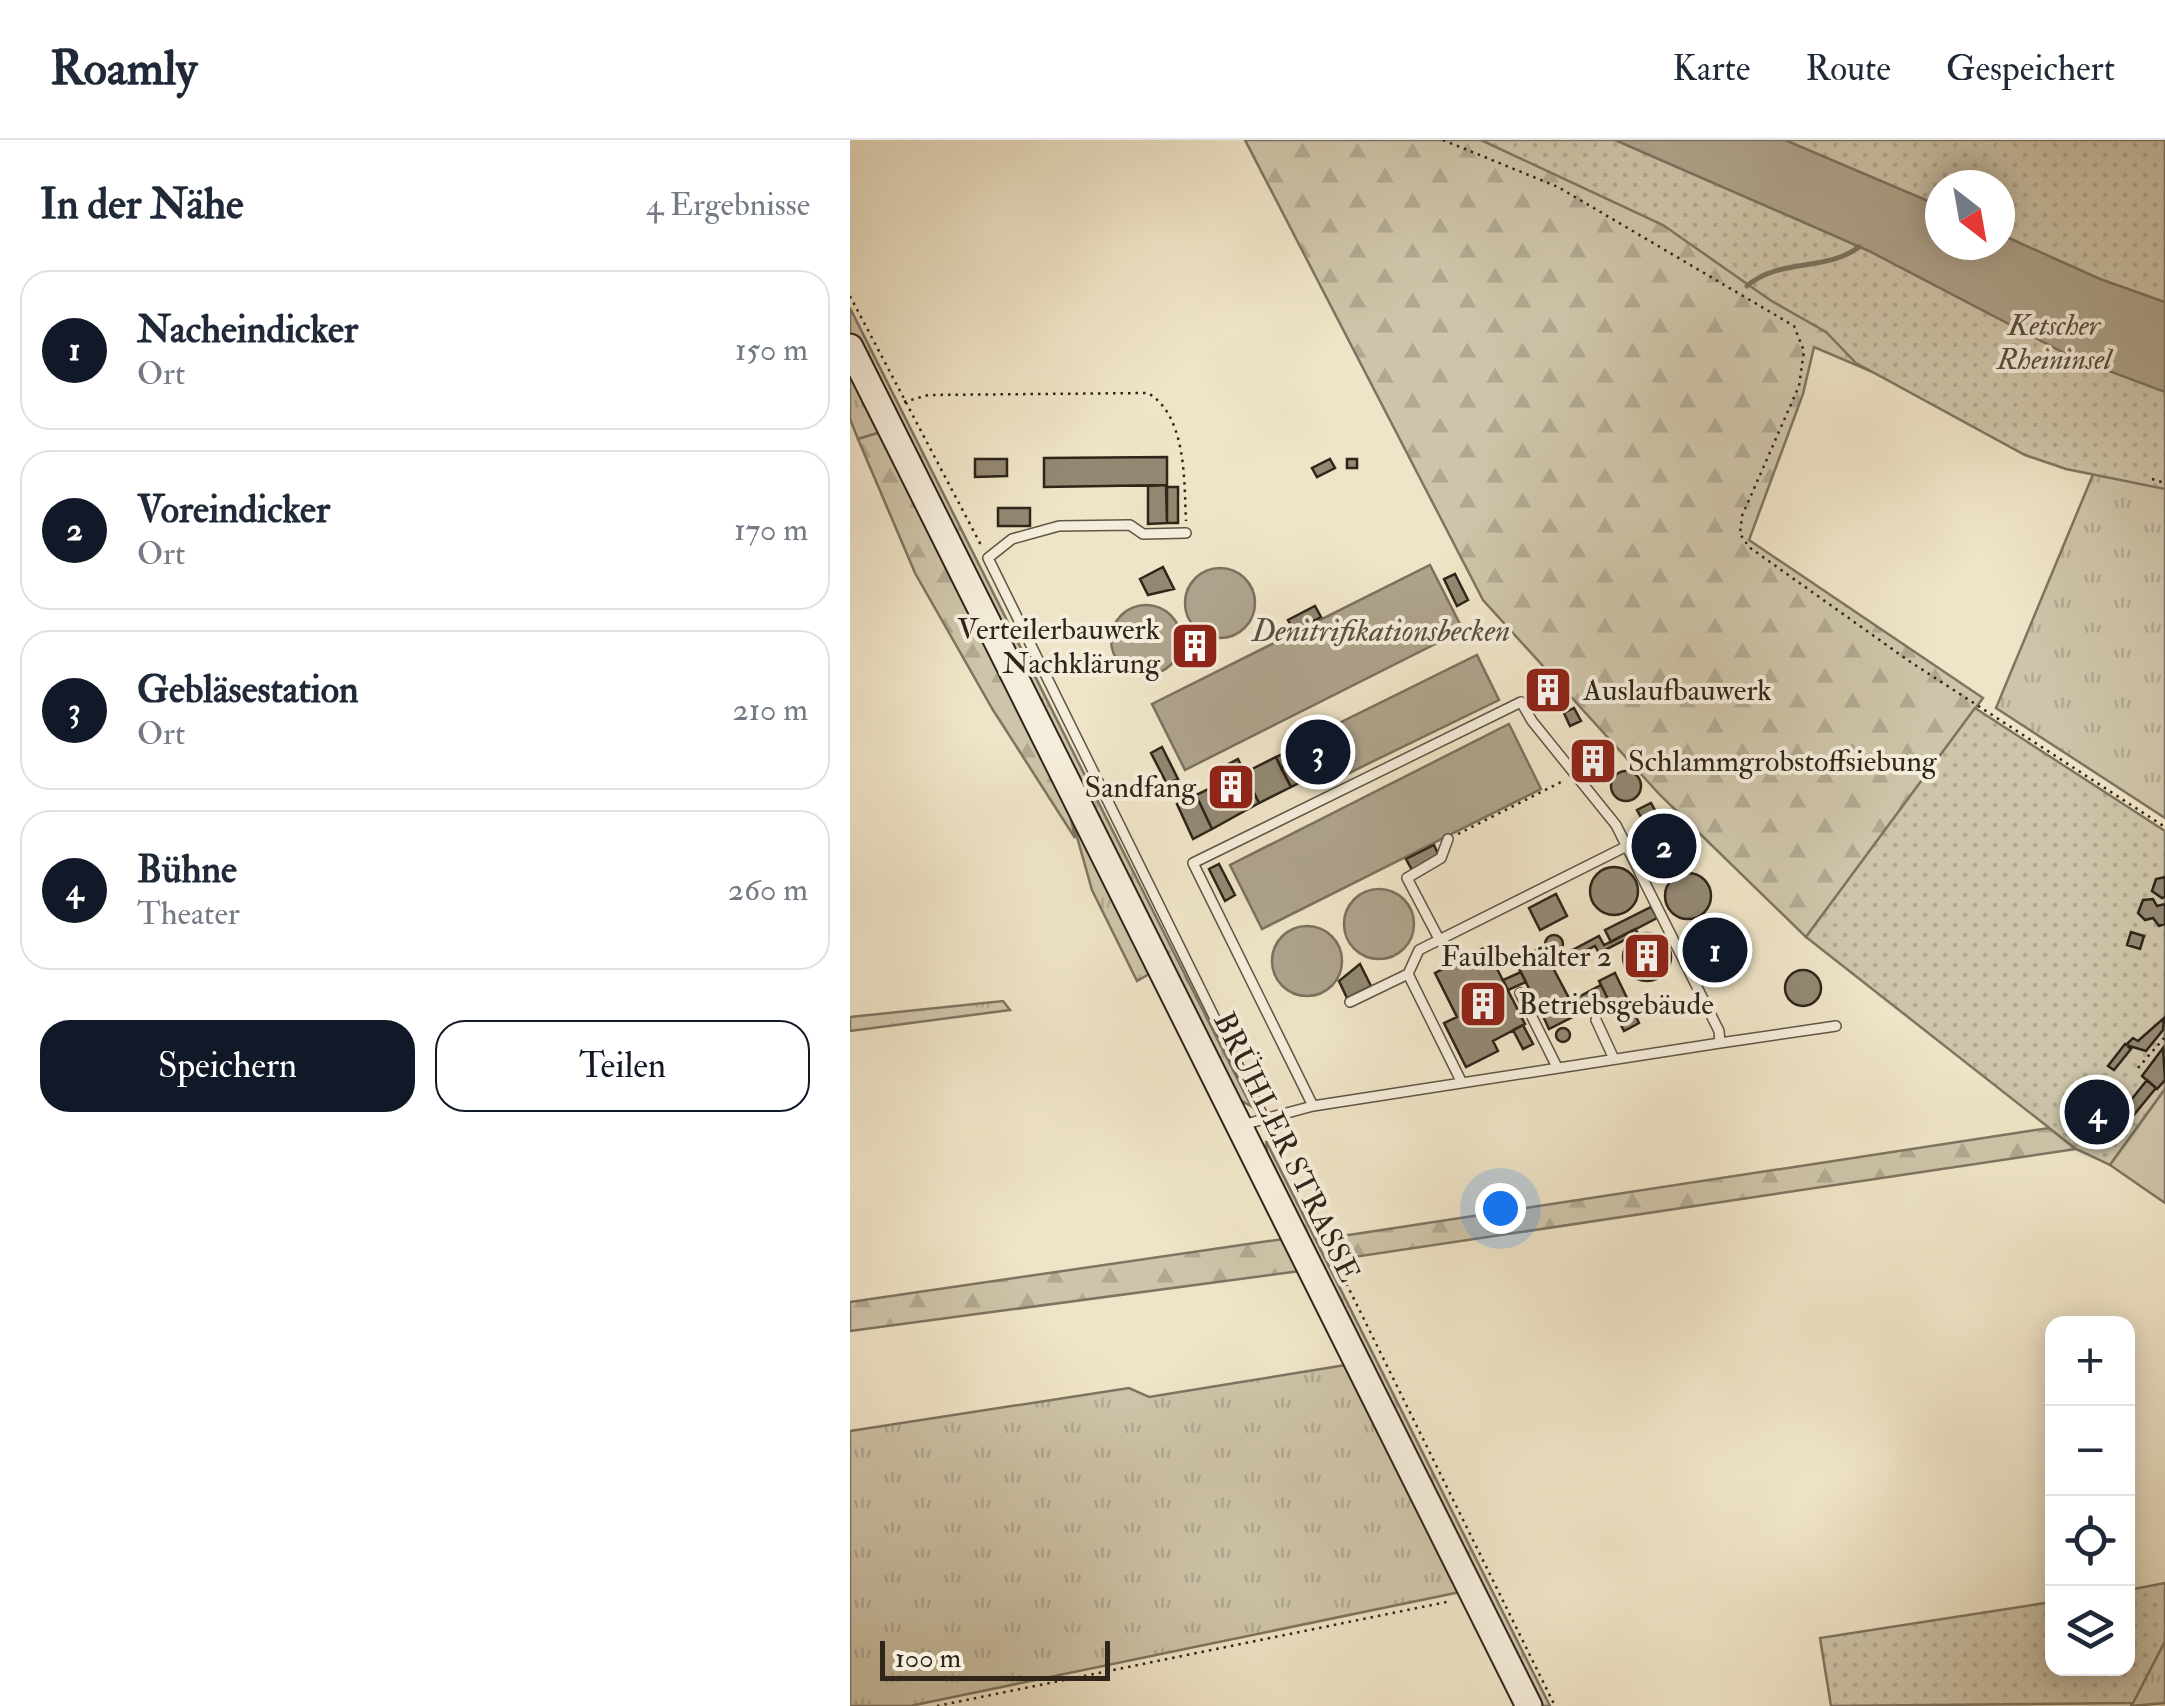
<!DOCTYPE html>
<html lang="de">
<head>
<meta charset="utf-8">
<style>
  :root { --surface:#fff; --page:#f6f6f7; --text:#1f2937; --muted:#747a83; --line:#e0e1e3; --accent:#111827 }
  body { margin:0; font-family:"IM FELL Double Pica",serif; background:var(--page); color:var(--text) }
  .controls { position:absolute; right:30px; bottom:30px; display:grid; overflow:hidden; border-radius:20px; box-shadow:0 5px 25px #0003 }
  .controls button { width:90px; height:90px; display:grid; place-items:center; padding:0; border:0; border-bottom:2px solid var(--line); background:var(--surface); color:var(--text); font:50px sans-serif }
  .compass { position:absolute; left:1075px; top:30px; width:90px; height:90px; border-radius:50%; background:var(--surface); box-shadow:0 5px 25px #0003; rotate:149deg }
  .scale { position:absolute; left:30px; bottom:25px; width:230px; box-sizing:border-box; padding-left:10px; border:5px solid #2f2519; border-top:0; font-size:28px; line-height:35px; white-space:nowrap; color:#2f2519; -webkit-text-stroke:8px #f5eddb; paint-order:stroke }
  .you { position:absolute; left:650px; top:1068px; width:35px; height:35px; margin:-25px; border:8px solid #fff; border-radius:50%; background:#1a73e8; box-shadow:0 0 0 15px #1a73e833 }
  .badge { display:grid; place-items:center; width:65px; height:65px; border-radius:50%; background:var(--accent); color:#fff; font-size:32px; font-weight:700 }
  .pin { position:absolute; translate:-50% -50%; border:5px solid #fff; box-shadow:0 2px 10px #0006 }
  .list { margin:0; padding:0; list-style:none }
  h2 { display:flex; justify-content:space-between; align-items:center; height:130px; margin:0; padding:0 40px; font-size:42px }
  h2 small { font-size:32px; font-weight:400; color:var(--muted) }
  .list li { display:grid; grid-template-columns:65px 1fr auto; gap:30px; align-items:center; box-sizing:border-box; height:160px; margin:0 20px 20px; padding:0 20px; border:2px solid var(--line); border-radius:30px }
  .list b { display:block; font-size:38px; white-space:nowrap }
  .list p { margin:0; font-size:32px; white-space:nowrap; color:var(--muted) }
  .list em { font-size:32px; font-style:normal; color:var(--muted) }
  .actions { display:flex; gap:20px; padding:30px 40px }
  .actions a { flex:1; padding:22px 0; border:2px solid var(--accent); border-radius:30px; text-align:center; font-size:35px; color:var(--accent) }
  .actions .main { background:var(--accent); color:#fff }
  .icon { flex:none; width:55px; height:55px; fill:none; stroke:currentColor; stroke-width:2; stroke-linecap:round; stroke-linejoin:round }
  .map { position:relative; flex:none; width:1315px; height:1566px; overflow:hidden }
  header { display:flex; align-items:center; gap:60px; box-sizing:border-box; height:140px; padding:0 50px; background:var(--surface); border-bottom:2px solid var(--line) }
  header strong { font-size:48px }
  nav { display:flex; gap:55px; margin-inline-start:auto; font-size:35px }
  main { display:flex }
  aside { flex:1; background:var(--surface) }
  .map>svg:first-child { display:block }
  .grass { fill:url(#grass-tufts); stroke:#7e7461; stroke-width:2.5 }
  .forest { fill:url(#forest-firs); stroke:#7e7461; stroke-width:2.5 }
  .park { fill:url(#park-dots); stroke:#7e7461; stroke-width:2.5; fill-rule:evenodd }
  .pitch { fill:#cec4a9; stroke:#7e7461; stroke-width:2.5 }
  .water { fill:#aea38c; stroke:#7b715e; stroke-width:2.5 }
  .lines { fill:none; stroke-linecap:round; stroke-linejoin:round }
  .stream { stroke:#7b715e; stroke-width:5 }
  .building { fill:#938873; stroke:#2f2519; stroke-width:2.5 }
  .lane-casing { stroke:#5f5544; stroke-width:12 }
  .secondary-casing { stroke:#2f2519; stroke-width:29 }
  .path { stroke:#2f2519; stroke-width:2.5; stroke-dasharray:2.5 5; stroke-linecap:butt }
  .lane { stroke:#f5eddb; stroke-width:9 }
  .secondary { stroke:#f5eddb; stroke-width:25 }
  .labels { text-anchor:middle; stroke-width:8; stroke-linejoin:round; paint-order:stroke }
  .park-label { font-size:30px; font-style:italic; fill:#574d3d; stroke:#f5eddb }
  .poi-label { font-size:30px; fill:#2f2519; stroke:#f5eddb; text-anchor:end }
  .street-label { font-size:30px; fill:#2f2519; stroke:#f5eddb }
  .water-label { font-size:32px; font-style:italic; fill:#5b5141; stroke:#f5eddb }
</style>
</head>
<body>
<header>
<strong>Roamly</strong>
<nav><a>Karte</a><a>Route</a><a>Gespeichert</a></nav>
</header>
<main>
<aside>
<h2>In der Nähe<small>4 Ergebnisse</small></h2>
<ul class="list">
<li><span class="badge">1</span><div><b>Nacheindicker</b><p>Ort</p></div><em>150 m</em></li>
<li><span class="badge">2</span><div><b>Voreindicker</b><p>Ort</p></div><em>170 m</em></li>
<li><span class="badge">3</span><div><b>Gebläsestation</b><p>Ort</p></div><em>210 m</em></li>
<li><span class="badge">4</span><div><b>Bühne</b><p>Theater</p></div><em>260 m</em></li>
</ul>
<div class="actions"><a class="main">Speichern</a><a>Teilen</a></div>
</aside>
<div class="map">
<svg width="1315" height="1566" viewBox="0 0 1315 1566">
  <defs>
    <pattern id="grass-tufts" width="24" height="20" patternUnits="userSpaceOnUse" patternTransform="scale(2.5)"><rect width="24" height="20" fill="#cec4a9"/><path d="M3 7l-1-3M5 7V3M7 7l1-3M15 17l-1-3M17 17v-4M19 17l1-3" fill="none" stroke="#b1a891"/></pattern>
    <pattern id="forest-firs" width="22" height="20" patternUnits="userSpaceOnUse" patternTransform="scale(2.5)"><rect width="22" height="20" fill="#cec4a9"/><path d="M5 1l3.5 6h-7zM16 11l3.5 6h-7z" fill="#b1a891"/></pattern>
    <pattern id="park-dots" width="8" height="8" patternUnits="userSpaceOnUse" patternTransform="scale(2.5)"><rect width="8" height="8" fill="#cec4a9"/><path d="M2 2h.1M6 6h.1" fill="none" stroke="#b1a891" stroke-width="1.8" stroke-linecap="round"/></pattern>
  </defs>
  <rect width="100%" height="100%" fill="#efe4c7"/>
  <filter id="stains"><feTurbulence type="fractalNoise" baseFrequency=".002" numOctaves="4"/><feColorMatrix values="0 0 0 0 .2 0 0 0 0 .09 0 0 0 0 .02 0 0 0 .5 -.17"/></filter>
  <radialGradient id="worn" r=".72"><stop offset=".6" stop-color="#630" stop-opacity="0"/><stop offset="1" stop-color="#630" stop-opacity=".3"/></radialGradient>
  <path class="grass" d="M0 168 401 966 388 959 0 192Z
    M0 224 34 291 8 299 0 279Z
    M1249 320 1315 337V678L1146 568Z
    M218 665 306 830 287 841 242 750Z
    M153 861 160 870 0 891V877Z
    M416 1001 700 1566H687L417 1014Z
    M496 1225 610 1452 60 1566H0V1291L279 1248 299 1257Z
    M1315 1501V1563L1281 1566Z"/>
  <path class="forest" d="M395 0H765L1079 256 964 207 953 254 899 400 1133 558 956 797 810 655 633 460Z
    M34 291 218 665 225 698 143 570 65 433 8 299Z
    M1199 988 1226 1009 491 1119 479 1098Z
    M433 1099 450 1131 0 1191V1162Z"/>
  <path class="park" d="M631 0H1315V349L1216 329 1175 315 1006 223 976 192 920 160 813 85ZM1090 45H1150V105H1090Z
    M1125 568 1315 691V949L1260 1025 1226 1009 956 797Z
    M1315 1443V1501L1283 1563 981 1566 970 1498 1202 1462V1528H1278V1450Z"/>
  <path class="pitch" d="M1315 949V1063L1260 1025Z"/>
  <path class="water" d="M765 0H935L1090 66V105H1150V94L1250 139 1315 162V252L1222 217 1019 111Z
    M580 425 613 490 335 630 302 564Z
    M335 463a35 35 0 1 1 70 0a35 35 0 1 1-70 0Z
    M261 500a35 35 0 1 1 70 0a35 35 0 1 1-70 0Z
    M627 515 649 560 497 634 475 590Z
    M659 584 691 649 412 789 380 725Z
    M494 784a35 35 0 1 1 70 0a35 35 0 1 1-70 0Z
    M422 821a35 35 0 1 1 70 0a35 35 0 1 1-70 0Z"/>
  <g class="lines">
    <path class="stream" d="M897 146C928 118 976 132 1009 107"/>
  </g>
  <path class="building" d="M317 317V345L194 347V318Z
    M125 319H157V336L125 337Z
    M480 319 485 328 467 337 462 328Z
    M497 319H507V328H497Z
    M298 346 317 345V383L298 384Z
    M316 347H328V383H317Z
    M148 368H180V386H148Z
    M313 427 324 449 298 455 290 439Z
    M605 434 618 460 607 466 594 439Z
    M465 466 471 477 444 491 438 480Z
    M701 539 708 554 696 560 688 545Z
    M724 568 731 581 720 586 714 573Z
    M475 590 494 628 465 643 446 604Z
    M312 607 328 639 317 644 301 613Z
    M447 607 453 618 431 628 426 617Z
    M744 608 756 621 741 634 729 621Z
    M426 617 441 647 409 663 394 633Z
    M453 618 462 636 441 647 431 628Z
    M388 619 409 663 362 689 346 655 377 640 371 628Z
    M761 646a15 15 0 1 1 30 0a15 15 0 1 1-30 0Z
    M346 655 362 689 343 699 327 664Z
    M801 663 806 672 792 679 787 670Z
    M791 707a23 23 0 1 1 46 0a23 23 0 1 1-46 0Z
    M584 705 589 716 562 730 556 719Z
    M369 724 385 755 375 761 359 729Z
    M740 751a24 24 0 1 1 48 0a24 24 0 1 1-48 0Z
    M815 756a23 23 0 1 1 46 0a23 23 0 1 1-46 0Z
    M1315 737V757L1312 758 1302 751 1306 739Z
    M706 754 717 776 690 790 679 768Z
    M1303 759 1307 766 1315 764V784L1309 786 1303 778 1295 780 1288 773 1293 760Z
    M801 767 807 778 761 802 755 790Z
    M842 811a23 23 0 1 1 46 0a23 23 0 1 1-46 0Z
    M785 789 788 793 749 813 745 806 703 828 700 822 749 796 754 805Z
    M1281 792 1294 796 1290 809 1277 805Z
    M773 817a24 24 0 1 1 48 0a24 24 0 1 1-48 0Z
    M695 804a9 9 0 1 1 18 0a9 9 0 1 1-18 0Z
    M636 807 675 884 643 901 648 911 616 927 594 883 607 877 585 833Z
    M692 807 721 862 693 876 665 821Z
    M510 824 521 846 497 858 489 841Z
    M935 848a18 18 0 1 1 36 0a18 18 0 1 1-36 0Z
    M671 832 676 842 658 850 653 840Z
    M765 833 789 883 774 891 749 841Z
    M751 845 758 859 699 889 693 876Z
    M1314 878 1313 890 1296 911 1276 905 1283 898 1288 901Z
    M673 885 683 904 673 909 663 890Z
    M706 895a7 7 0 1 1 14 0a7 7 0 1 1-14 0Z
    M1275 904 1281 909 1264 930 1258 926Z
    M1313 908 1315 940 1307 949 1292 936Z
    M1297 940 1306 948 1265 998 1250 983 1259 974 1265 980Z"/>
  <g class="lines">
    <g class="lane-casing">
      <path id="lane" d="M336 393 293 394 280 385 209 386 162 399 138 418 414 978
        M589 799 557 738 591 718 598 699
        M670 853 707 927
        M500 862 558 834
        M746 880 764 919
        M870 903 986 886
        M611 941 558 834 569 810 777 706
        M392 985 463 966 870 903 869 891 766 685 682 581 671 562 343 723 463 966"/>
    </g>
    <g class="secondary-casing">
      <path id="secondary" d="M0 207 679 1566"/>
    </g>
    <path class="path" d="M593 0 708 47 944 186 954 211 949 246 892 376 890 394 899 407 1059 521 1315 687
      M0 156 132 407
      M54 262 78 255 298 253C337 276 334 342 336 381
      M1302 339 1315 343
      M608 694 713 641
      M1288 928 1315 897
      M420 989 705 1566
      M87 1566 601 1461"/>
    <use href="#lane" class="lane"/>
    <use href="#secondary" class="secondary"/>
  </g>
  <defs>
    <g id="building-square" transform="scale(2.5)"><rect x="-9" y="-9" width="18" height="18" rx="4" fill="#8f2418" stroke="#f5eddb"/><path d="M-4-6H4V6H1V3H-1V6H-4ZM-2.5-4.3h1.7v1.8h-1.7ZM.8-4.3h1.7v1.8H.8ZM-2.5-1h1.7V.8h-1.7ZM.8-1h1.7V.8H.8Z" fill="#fff"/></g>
  </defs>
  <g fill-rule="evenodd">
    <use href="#building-square" x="345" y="506"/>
    <use href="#building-square" x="698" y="550"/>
    <use href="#building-square" x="743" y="621"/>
    <use href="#building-square" x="381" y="647"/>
    <use href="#building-square" x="797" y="816"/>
    <use href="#building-square" x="633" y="864"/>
  </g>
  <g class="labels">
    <g class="park-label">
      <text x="1204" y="195">Ketscher<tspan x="1204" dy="34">Rheininsel</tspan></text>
    </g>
    <g class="poi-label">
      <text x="310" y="499">Verteilerbauwerk<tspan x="310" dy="34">Nachklärung</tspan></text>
      <text x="733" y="560" text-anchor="start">Auslaufbauwerk</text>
      <text x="778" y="631" text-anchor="start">Schlammgrobstoffsiebung</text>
      <text x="346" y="657">Sandfang</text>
      <text x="762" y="826">Faulbehälter 2</text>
      <text x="668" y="874" text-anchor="start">Betriebsgebäude</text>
    </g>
    <g class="street-label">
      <text transform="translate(437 1007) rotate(64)" y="10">BRÜHLER STRASSE</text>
    </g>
    <g class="water-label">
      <text x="531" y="501">Denitrifikationsbecken</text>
    </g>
  </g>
  <rect width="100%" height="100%" filter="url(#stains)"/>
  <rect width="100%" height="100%" fill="url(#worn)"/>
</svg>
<div class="controls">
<button>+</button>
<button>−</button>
<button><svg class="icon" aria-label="locate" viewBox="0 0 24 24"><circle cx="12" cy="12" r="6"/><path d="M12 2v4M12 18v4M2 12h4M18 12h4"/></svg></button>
<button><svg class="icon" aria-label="layers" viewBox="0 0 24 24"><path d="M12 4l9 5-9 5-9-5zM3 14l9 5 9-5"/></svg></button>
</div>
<svg class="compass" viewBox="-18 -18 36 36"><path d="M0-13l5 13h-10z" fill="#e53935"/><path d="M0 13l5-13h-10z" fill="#747a83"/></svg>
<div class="scale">100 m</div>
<div class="you"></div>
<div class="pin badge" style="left:865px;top:810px">1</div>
<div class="pin badge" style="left:814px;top:706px">2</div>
<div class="pin badge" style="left:468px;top:612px">3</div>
<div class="pin badge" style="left:1247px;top:972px">4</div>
</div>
</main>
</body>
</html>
